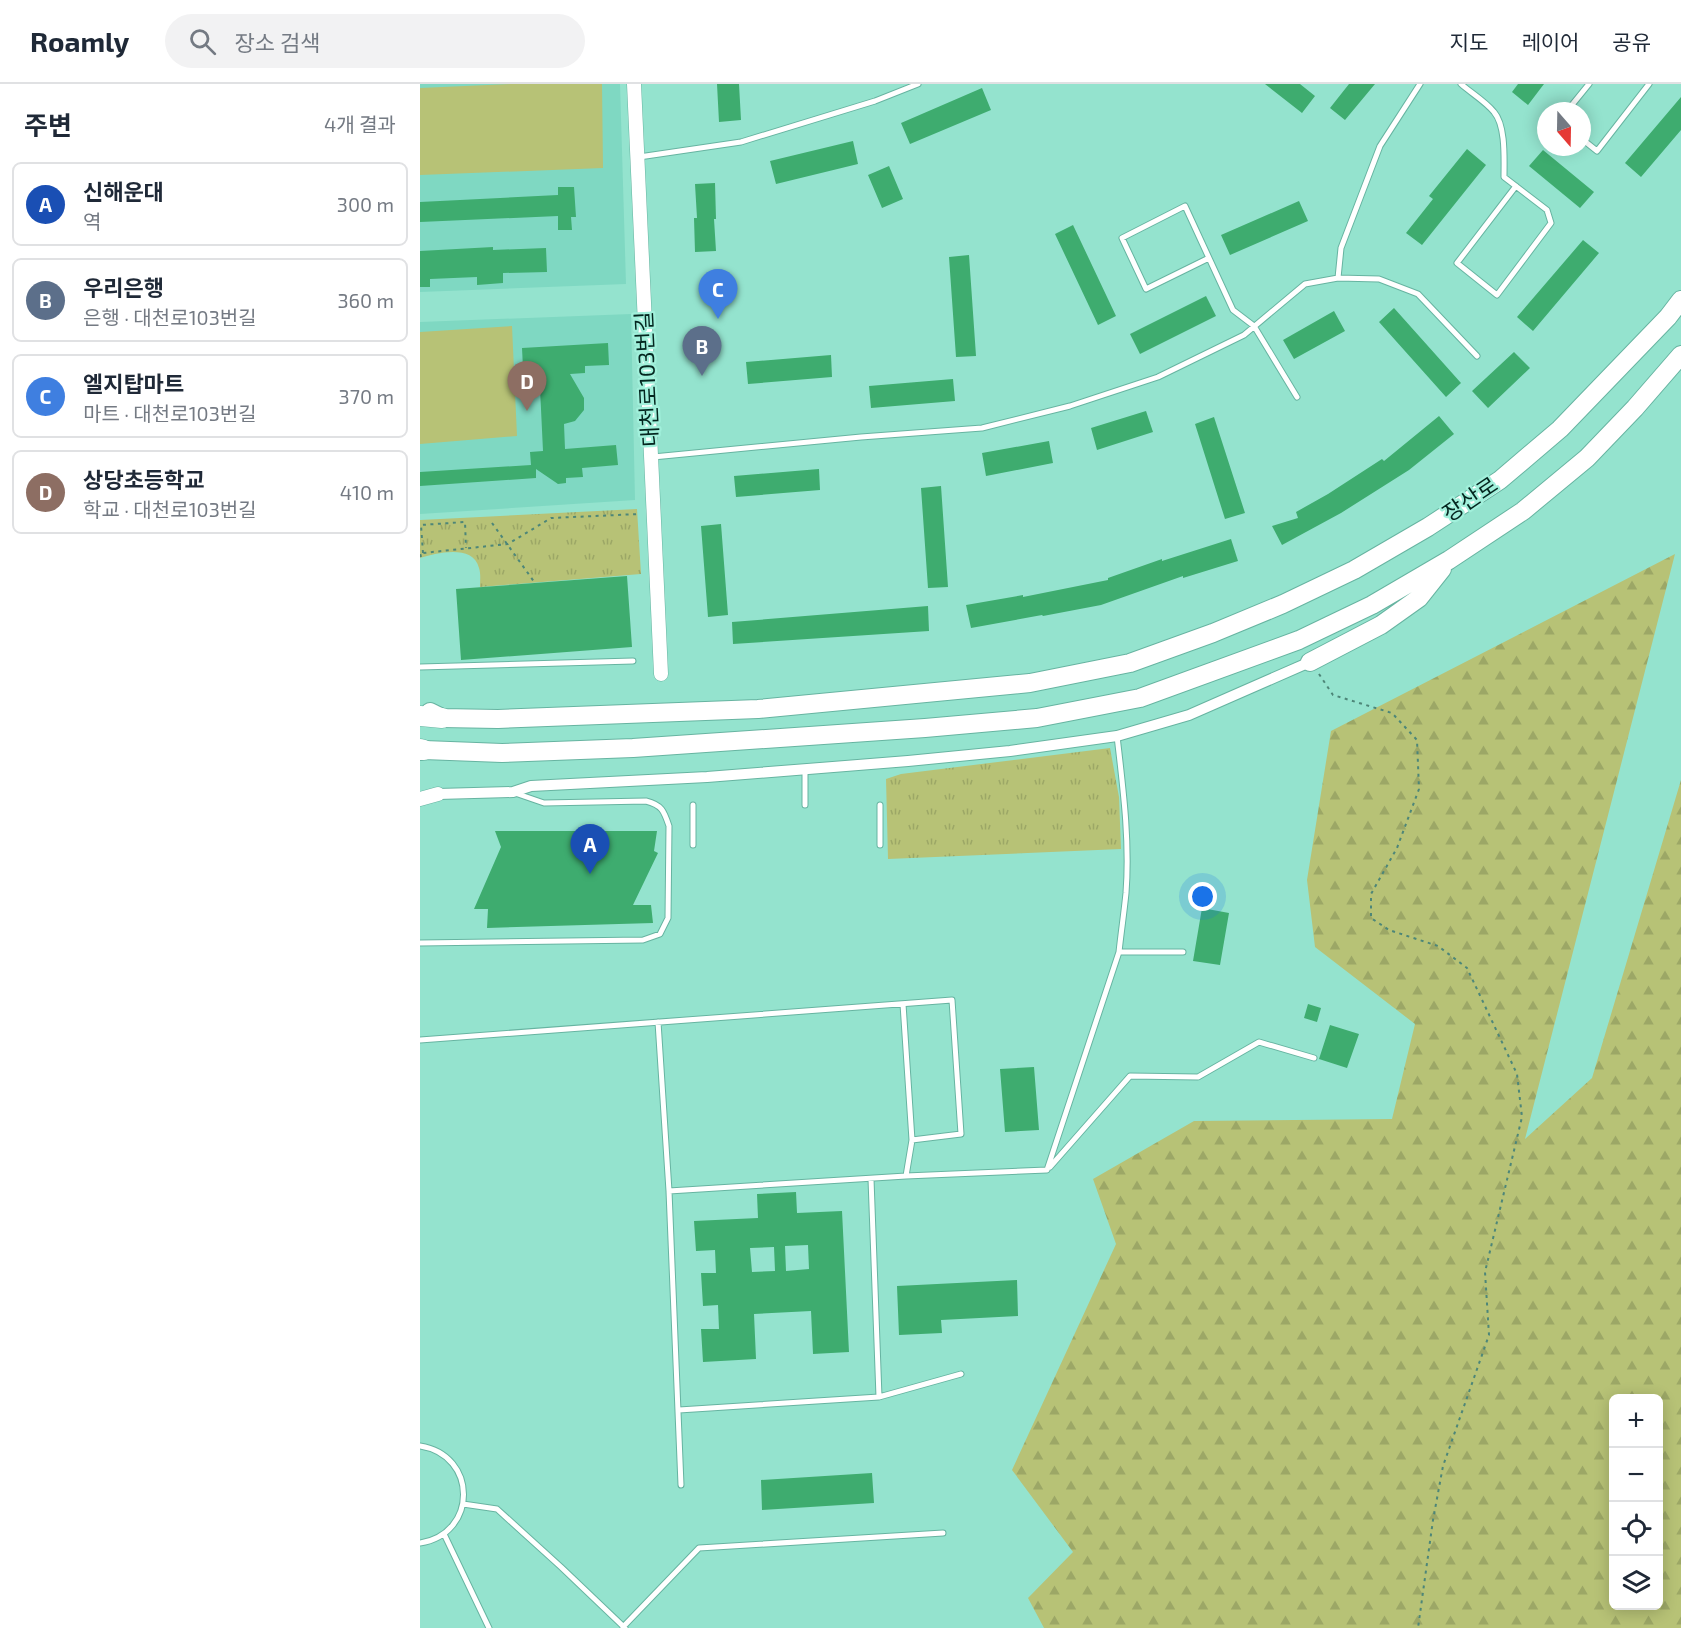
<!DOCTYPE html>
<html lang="ko">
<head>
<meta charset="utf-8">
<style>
  :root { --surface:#fff; --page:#f2f2f3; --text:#1f2937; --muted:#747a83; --line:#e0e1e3; --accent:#111827 }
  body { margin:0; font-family:"Exo 2","Noto Sans KR",sans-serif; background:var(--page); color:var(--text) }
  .controls { position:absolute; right:18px; bottom:18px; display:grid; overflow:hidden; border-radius:9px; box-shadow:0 3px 15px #0003 }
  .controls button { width:54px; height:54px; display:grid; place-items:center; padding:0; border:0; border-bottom:2px solid var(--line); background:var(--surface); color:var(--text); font:30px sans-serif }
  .compass { position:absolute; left:1117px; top:18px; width:54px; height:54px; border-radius:50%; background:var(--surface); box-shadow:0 3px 15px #0003; rotate:160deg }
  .you { position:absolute; left:783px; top:813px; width:21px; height:21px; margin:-15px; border:4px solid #fff; border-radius:50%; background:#1a73e8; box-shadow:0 0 0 9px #1a73e833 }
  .badge { display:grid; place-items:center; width:39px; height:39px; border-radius:50%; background:var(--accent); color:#fff; font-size:20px; font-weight:700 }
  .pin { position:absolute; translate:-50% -50px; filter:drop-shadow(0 2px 3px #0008) }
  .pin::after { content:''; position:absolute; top:32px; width:21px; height:18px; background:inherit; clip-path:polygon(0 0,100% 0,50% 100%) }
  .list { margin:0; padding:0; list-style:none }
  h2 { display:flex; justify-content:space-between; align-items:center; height:78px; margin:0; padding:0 24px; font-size:26px }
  h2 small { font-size:20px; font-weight:400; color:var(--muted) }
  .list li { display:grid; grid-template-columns:39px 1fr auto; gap:18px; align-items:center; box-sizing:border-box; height:84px; margin:0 12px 12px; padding:0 12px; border:2px solid var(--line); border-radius:9px }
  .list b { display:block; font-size:22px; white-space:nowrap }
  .list p { margin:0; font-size:20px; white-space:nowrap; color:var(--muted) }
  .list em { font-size:20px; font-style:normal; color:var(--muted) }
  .icon { flex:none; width:33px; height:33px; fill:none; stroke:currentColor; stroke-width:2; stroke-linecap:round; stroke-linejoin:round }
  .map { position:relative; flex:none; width:1261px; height:1544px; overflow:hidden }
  header { display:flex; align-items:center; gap:36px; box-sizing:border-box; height:84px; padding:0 30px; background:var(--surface); border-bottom:2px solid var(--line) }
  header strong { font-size:28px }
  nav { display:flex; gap:33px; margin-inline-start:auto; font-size:21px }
  .search { width:420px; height:54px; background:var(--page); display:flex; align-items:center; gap:15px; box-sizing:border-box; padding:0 21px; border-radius:33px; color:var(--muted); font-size:22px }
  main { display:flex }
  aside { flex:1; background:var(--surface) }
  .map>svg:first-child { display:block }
  .built { fill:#7fd8c2 }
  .grass { fill:url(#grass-tufts) }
  .forest { fill:url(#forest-firs); fill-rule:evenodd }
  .park { fill:#b7c276 }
  .building { fill:#3eac6f; fill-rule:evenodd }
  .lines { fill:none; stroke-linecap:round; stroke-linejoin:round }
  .service-casing { stroke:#67b4a1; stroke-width:7 }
  .minor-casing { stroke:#67b4a1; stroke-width:12 }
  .tertiary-casing { stroke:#67b4a1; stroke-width:15 }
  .trunk-casing { stroke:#67b4a1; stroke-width:20 }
  .motorway-casing { stroke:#67b4a1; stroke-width:21 }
  .path { stroke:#4d8678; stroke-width:2; stroke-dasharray:3 4.5; stroke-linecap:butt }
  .service { stroke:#fff; stroke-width:5 }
  .minor { stroke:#fff; stroke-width:10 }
  .tertiary { stroke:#fff; stroke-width:14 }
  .trunk { stroke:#fff; stroke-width:18 }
  .motorway { stroke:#fff; stroke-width:20 }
  .labels { text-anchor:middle; stroke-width:4.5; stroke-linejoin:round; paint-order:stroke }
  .street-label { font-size:22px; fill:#04261f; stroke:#a1f0db }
</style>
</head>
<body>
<header>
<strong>Roamly</strong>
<div class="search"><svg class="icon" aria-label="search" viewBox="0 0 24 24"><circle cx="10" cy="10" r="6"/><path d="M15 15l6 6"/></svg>장소 검색</div>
<nav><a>지도</a><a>레이어</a><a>공유</a></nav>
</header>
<main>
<aside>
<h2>주변<small>4개 결과</small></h2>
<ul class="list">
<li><span class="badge" style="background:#1a4fb4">A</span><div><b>신해운대</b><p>역</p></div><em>300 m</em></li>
<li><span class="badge" style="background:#5c6f8a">B</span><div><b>우리은행</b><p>은행 · 대천로103번길</p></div><em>360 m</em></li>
<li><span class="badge" style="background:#3f7fe0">C</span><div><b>엘지탑마트</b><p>마트 · 대천로103번길</p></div><em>370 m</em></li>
<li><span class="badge" style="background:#8d6e63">D</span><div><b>상당초등학교</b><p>학교 · 대천로103번길</p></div><em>410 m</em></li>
</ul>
</aside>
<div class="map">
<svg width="1261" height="1544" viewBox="0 0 1261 1544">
  <defs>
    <pattern id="grass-tufts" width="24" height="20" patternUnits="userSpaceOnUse" patternTransform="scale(1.5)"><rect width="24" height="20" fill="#b7c276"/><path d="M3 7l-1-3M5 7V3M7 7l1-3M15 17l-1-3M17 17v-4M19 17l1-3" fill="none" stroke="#9ca766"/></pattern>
    <pattern id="forest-firs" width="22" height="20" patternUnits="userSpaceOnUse" patternTransform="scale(1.5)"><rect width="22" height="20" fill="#b7c276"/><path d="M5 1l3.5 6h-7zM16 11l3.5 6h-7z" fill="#9ca766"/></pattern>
  </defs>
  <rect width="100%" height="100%" fill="#94e3ce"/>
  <path class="built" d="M0 0H200L206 200 0 208Z
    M211 230 215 416 0 430V238Z"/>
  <path class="grass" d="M217 425 221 490 60 503C60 497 61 490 59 484 53 460 17 469 0 474V436Z
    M690 664 699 713 701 765 468 775 466 695 481 690Z"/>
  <path class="forest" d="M1255 470 1105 1055 1172 994 1261 696V1544H624L608 1514 653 1468 592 1386 696 1160 673 1095 774 1037 972 1035 995 940 895 863 887 796 911 647ZM1194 1314H1238V1522H1194Z"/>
  <path class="park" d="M90 0H182L183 84 0 91V4Z
    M92 242 97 352 0 360V248Z"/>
  <path class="building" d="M297 0H319L321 36 299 38Z
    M845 0H880L895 12 882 29Z
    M929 0H955L925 36 910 24Z
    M1098 0H1124L1108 21 1092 8Z
    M562 4 571 26 490 60 481 39Z
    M1261 13V46L1221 93 1205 79Z
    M433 57 438 80 356 100 350 77Z
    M1047 65 1066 81 1002 161 986 149 1013 115 1009 112Z
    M1123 66 1174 108 1160 124 1109 82Z
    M469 82 483 115 462 124 448 91Z
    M295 99 296 135H294L296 167 275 168 274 134H277L275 100Z
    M138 103H154L156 133H151L152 146H138V132L0 138V118L138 111Z
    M879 117 888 137 810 171 801 151Z
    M653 141 696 232 678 241 635 150Z
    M1163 156 1179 169 1113 247 1097 233Z
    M73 163V166L126 164 127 188 83 189V199L57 201V193L10 195V203H0V167Z
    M549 171 556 272 536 273 529 173Z
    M786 212 796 232 720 270 710 250Z
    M974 224 1041 299 1026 313 959 238Z
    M914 227 925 247 874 275 863 256Z
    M188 259 189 281 165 282V289L150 290 164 314V326L155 337 144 340 145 365 196 361 198 381 162 384 163 393 146 394V399L138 400 116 385V394L0 402V388L111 381 110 368 123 367 119 283 103 284 102 264Z
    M1094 268 1110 284 1068 324 1052 307Z
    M411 271 412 293 328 300 326 278Z
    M533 295 535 317 451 324 449 302Z
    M726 327 733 348 677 366 671 344Z
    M1019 332 1034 350 989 386 921 429 862 461 852 442 878 434 876 428 908 410 962 375 964 377Z
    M794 333 825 429 805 435 775 340Z
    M629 357 633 379 566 392 562 369Z
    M399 385 400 406 316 413 314 392Z
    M521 402 528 503 508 504 501 404Z
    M301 440 308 531 288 533 281 442Z
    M811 455 818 477 763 494V492L681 521 623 532 622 531 551 544 546 521 603 511V513L688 496V494L742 475V477Z
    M207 492 212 563 41 576 36 505Z
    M508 522 509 547 313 560 312 538Z
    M75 747H237L234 767 238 769 213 821H231L233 839 67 844 68 825H54L81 763Z
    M782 824 809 829 800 881 773 877Z
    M888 920 901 924 897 938 884 934Z
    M910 941 939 950 927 984 899 975Z
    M614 983 619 1046 585 1048 580 985Z
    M376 1108 377 1129 422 1127 429 1268 393 1270 391 1227 334 1230 336 1275 283 1278 281 1245H299L298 1221 283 1222 281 1189H296L295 1166 276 1167 274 1137 338 1134 337 1110ZM388 1161 389 1185 366 1187 365 1162ZM354 1163 355 1187 332 1188 330 1164Z
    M597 1196 598 1232 521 1236 522 1249 479 1251 477 1202Z
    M452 1389 454 1419 342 1426 341 1396Z"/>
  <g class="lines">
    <g class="service-casing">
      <path id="service" d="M1041 0C1051 9 1065 17 1074 28 1086 42 1084 75 1084 93L1127 126 1131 139 1077 211 1037 179 1096 102
        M1147 27 1169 0
        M1162 55 1177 67 1229 0
        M219 73 321 58 455 17 498 0
        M789 174 726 205 702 154 765 122 813 226 834 242 877 313
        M918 194 921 164 960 62 1000 0
        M233 373 441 353 562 344 650 322 738 293 824 251 885 200 918 194 959 195 998 210 1057 272
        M0 583 213 577
        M697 652C703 704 710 757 706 809 704 829 701 849 699 868
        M385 721V685
        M273 761V721
        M460 761V721
        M0 859 223 856 240 850 248 834 249 742C244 727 242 721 226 717L124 719 95 709
        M483 920 492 1056
        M238 938 249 1107 261 1401
        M0 956 532 916 541 1050 492 1056 486 1092 627 1086 699 868H763
        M630 1083 710 992 778 993 839 958 894 974
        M249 1107 486 1092
        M459 1313 541 1290
        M259 1326 459 1313 451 1095
        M0 1362C58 1371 58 1450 0 1459
        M43 1420 77 1425 141 1483 205 1544
        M24 1450 69 1544
        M203 1543 279 1464 523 1449"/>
    </g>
    <g class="minor-casing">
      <path id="minor" d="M18 710 93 708 111 702 287 693 488 677 590 667 697 652 769 631 890 578"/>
    </g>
    <g class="tertiary-casing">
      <path id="tertiary" d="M214 0 241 590
        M0 715 18 710"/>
    </g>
    <g class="trunk-casing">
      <path id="trunk" d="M890 578 961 541 999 514 1022 485
        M10 628 22 634 78 635 338 625 610 599 710 579 793 549 863 520 934 486 1008 443 1080 396 1140 345 1248 233 1261 216
        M0 667 4 666 82 669 213 664 505 644 617 634 720 614 879 556 952 521 1029 476 1103 427 1167 374 1215 324 1261 271"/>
    </g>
    <g class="motorway-casing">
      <path id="motorway" d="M0 632 22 634
        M0 665 4 666"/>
    </g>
    <path class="path" d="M72 439 115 499
      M3 469 1 441 45 438 46 464
      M1 473 0 469H3L88 460 131 434 219 430
      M899 590 913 611 972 629 997 656 999 705 977 764 951 810V834L969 846 1018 862 1047 884 1097 990 1102 1033 1065 1188 1069 1251 1023 1382 1013 1436 998 1544"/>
    <use href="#service" class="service"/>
    <use href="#minor" class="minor"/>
    <use href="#tertiary" class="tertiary"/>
    <use href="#trunk" class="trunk"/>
    <use href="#motorway" class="motorway"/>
  </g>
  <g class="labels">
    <g class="street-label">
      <text transform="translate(227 295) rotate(-93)" y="8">대천로103번길</text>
      <text transform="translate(1050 415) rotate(-34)" y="8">장산로</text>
    </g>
  </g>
</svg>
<div class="controls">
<button>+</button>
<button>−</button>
<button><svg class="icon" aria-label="locate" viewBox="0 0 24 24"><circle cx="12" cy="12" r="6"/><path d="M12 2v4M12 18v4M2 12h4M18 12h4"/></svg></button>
<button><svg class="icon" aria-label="layers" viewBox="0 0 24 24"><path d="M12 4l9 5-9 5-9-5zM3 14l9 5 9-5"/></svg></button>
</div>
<svg class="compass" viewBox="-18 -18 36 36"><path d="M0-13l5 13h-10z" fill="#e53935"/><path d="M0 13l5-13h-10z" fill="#747a83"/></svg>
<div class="you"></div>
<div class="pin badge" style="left:170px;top:790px;background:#1a4fb4">A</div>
<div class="pin badge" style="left:282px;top:292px;background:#5c6f8a">B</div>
<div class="pin badge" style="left:298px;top:235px;background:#3f7fe0">C</div>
<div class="pin badge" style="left:107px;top:327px;background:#8d6e63">D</div>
</div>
</main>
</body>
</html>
